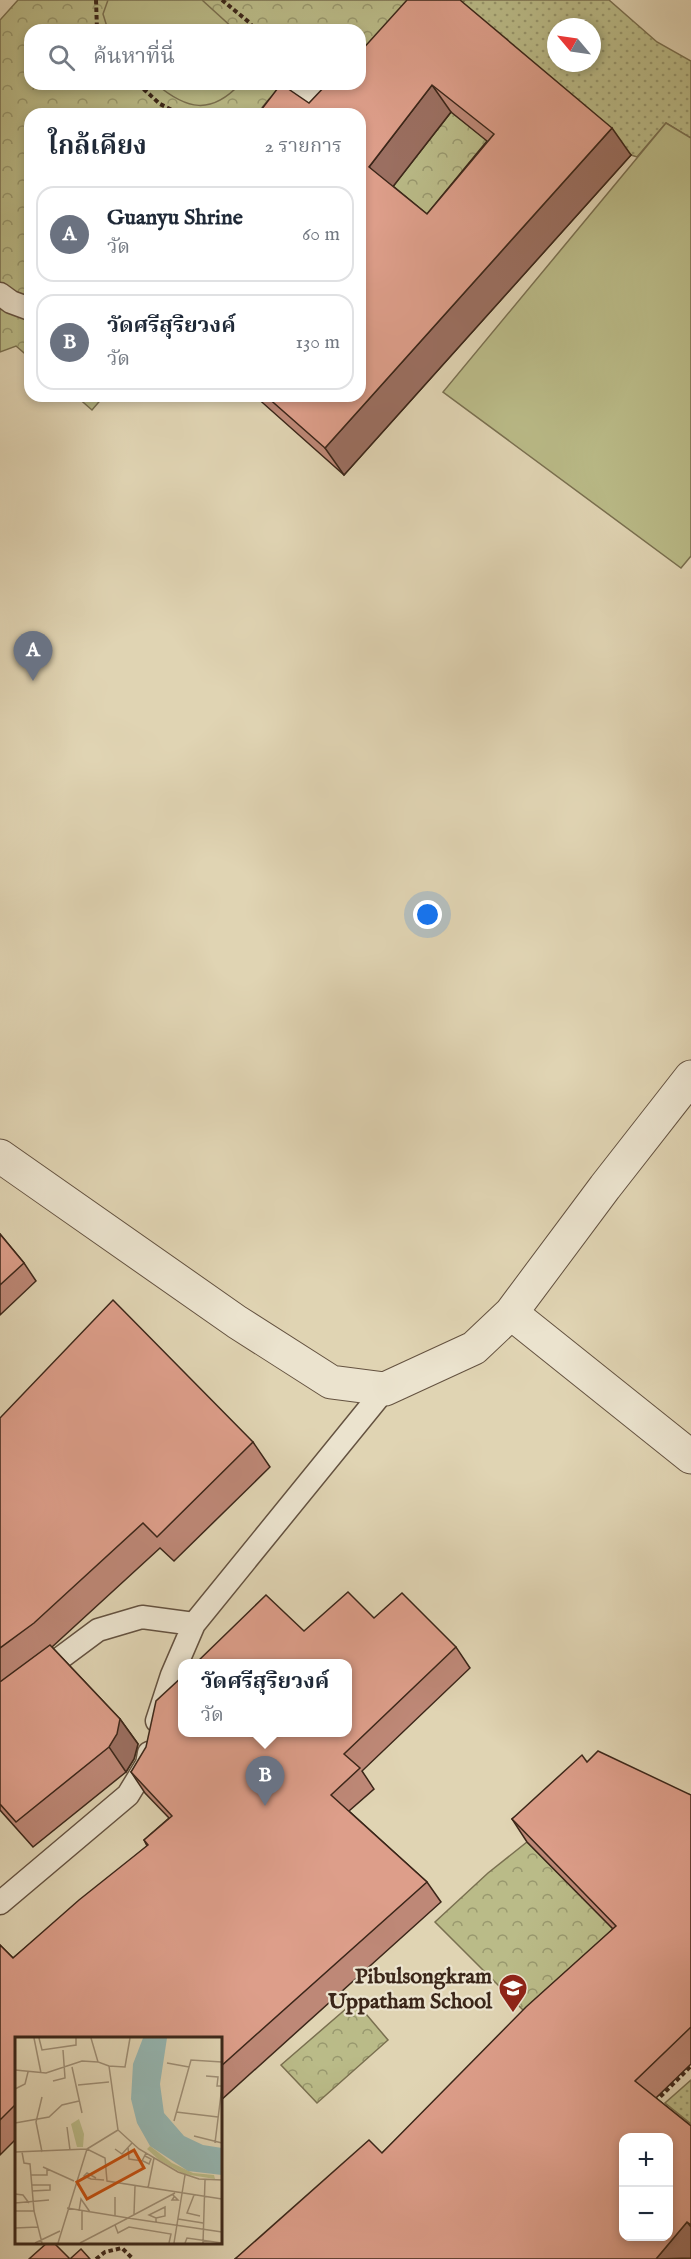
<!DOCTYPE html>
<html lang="th">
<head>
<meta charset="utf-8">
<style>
  :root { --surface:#fff; --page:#f6f6f7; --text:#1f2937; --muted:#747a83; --line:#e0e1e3; --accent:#1a73e8 }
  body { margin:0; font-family:"IM FELL English","Noto Serif Thai",serif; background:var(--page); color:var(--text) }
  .controls { position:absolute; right:18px; bottom:18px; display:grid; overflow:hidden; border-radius:12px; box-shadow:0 3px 9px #0003 }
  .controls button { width:54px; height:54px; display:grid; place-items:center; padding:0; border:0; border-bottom:2px solid var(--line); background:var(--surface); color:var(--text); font:30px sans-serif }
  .compass { position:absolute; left:547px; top:18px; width:54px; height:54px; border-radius:50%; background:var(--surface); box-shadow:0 3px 9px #0003; rotate:299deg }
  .you { position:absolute; left:428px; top:915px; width:21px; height:21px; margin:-15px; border:4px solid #fff; border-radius:50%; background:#1a73e8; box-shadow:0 0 0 9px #1a73e833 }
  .badge { display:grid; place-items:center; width:39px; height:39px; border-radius:50%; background:var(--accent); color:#fff; font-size:20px; font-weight:700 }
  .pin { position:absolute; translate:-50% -50px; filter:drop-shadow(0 2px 3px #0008) }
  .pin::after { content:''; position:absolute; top:32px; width:21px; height:18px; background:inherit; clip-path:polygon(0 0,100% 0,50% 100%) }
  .popup { position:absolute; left:178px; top:1659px; width:174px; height:78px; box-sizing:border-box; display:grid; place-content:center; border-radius:12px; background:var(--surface); filter:drop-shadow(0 2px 4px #0005); font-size:20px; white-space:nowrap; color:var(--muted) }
  .popup b { font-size:22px; color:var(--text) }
  .popup::after { content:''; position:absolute; left:50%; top:100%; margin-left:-12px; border:12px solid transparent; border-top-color:var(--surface) }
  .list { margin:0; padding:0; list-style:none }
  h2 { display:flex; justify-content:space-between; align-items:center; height:78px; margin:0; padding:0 24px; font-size:26px }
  h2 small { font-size:20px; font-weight:400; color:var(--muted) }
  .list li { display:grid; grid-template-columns:39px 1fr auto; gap:18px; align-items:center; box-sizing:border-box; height:96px; margin:0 12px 12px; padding:0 12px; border:2px solid var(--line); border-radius:18px }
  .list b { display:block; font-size:22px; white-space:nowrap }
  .list p { margin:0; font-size:20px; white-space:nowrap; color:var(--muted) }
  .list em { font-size:20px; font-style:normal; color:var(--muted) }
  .icon { flex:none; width:33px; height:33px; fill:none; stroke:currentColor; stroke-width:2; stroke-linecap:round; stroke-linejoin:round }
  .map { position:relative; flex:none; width:691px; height:2259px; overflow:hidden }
  .search { position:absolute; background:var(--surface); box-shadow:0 3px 9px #0003; left:24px; top:24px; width:342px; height:66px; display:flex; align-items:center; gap:15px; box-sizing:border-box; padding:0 21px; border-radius:18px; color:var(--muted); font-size:22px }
  .panel { position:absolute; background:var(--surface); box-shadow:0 3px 9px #0003; left:24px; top:108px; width:342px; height:294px; border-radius:18px }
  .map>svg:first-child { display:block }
  .grass { fill:url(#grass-dots); stroke:#7a7050; stroke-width:1.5; fill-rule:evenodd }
  .park { fill:url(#park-crowns); stroke:#7a7050; stroke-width:1.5; fill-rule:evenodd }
  .garden { fill:#babb88; stroke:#7a7050; stroke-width:1.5 }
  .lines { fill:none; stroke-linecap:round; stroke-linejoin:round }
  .service-casing { stroke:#645240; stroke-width:25 }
  .minor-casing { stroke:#645240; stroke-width:35 }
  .path { stroke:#3b2619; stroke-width:4; stroke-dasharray:4.5 3; stroke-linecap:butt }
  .service { stroke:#ebe3ce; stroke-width:22 }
  .minor { stroke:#ebe3ce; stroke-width:33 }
  .wall { fill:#be8877; stroke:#3b2619; stroke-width:1.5; fill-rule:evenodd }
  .shaded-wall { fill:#9b6f61; stroke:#3b2619; stroke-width:1.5 }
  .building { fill:#dd9e8a; stroke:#3b2619; stroke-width:1.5; fill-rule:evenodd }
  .labels { text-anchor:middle; stroke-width:4.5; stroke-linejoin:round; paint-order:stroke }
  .poi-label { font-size:22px; font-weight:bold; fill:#3b2619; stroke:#ebe3ce; text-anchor:end }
  .inset-road { fill:none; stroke:#9e8e75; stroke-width:1.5 }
  .view { fill:#c54f0f; fill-opacity:0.15; stroke:#c54f0f; stroke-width:3 }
  .inset-edge { fill:none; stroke:#3b2619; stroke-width:3 }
</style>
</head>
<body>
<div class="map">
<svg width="691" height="2259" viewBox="0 0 691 2259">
  <defs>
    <pattern id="grass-dots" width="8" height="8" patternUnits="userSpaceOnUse" patternTransform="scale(1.5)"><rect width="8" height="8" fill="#babb88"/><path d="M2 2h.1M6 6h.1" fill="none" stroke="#98986e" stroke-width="1.8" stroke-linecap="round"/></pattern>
    <pattern id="park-crowns" width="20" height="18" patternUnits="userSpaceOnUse" patternTransform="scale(1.5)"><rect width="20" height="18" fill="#babb88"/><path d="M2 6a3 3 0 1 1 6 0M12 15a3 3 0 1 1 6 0" fill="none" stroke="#98986e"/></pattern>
  </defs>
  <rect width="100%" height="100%" fill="#e0d4b3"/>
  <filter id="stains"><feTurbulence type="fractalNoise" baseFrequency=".00333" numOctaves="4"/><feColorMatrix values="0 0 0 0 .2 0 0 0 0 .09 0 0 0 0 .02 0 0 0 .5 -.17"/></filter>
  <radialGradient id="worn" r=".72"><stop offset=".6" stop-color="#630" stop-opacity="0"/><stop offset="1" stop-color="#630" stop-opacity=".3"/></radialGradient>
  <path class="grass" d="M465 0H609L657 42 691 61V138L666 123 637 157 631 155 457 8ZM556 27H592V63H556Z
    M691 2080V2124L665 2103Z"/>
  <path class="park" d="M18 0H465L344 114H30V358L16 346 0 352V20ZM30 30H360V84H30Z
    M451 112 512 160 446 241 388 193Z
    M76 396H104L92 410Z
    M527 1842 632 1948 542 2029 435 1922 488 1873Z
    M355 2001 388 2040 317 2103 281 2065Z"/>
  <path class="garden" d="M108 0H202L235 30H108L103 14Z
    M156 84H240C211 115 187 110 156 84Z
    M666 123 691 138V556L681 568 443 392Z"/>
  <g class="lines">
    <g class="service-casing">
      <path id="service" d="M272 114C296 80 316 110 342 98 347 95 352 88 356 84
        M0 294 11 302 30 309
        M0 1703 98 1630 142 1617 194 1624
        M157 1721 172 1675 194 1624 385 1389
        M0 1903 128 1795 147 1764 149 1753"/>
    </g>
    <g class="minor-casing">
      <path id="minor" d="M0 1156 237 1322 331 1382 385 1389 474 1348 511 1313 605 1187 691 1077
        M511 1313 691 1457"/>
    </g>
    <path class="path" d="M96 0 97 30
      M222 0 250 23 254 30
      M138 84 160 104 180 114
      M655 2102 691 2066
      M96 2259 105 2252 122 2248 133 2259"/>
    <use href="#service" class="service"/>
    <use href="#minor" class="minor"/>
  </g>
  <path class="wall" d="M360 52 631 155 344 475 255 396H360L309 103 360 84ZM451 112 487 141 427 214 393 186Z
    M0 1234 24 1263 36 1281 0 1315Z
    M0 1418 253 1442 270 1467 174 1561 160 1548 52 1647 120 1719 138 1744 134 1759 126 1772 33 1847 0 1810Z
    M374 1618 456 1647 470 1668 362 1771 374 1789 349 1811 427 1882 441 1902 220 2101V2038H16V2139L0 2155V1945L13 1958 147 1846 144 1840 169 1818 145 1793 131 1772 304 1631Z
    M587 1762 691 1795V2064L656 2098 691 2126V2258L235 2259 382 2153 613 1929 527 1842 512 1819Z"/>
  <path class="shaded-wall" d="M432 85 451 112 388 193 369 167Z
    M612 128 631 155 344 475 325 448Z
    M120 1719 138 1744 134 1759 126 1772 109 1747Z
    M687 2222 691 2227V2258L656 2259Z"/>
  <path class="building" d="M407 0H460L612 128 325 448 266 396H360V114H258L281 84 309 103 327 84H360V52ZM432 85 494 134 427 214 369 167Z
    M0 1234 24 1263 0 1285Z
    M113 1300 253 1442 157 1537 143 1523 34 1623 0 1648V1418Z
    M348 1592 374 1618 402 1593 456 1647 344 1754 360 1768 331 1795 427 1882 220 2067V2038H16V2104L0 2120V1945L13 1958 79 1900 148 1845 144 1840 172 1816 131 1772 146 1747 156 1701 183 1676V1732H348V1664H195L266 1595 304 1631Z
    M50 1645 120 1719 117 1734 109 1747 16 1822 0 1804V1682Z
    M598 1751 691 1795V2027L635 2081 691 2126V2225L687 2222 656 2259H235L369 2140 382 2153 526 2007 616 1926 512 1819 582 1755 587 1762ZM624 2138H669V2236H624Z
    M48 2242H53L70 2259H29Z
    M81 2249 90 2259H70Z"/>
  <defs>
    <g id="school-pin" transform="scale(1.5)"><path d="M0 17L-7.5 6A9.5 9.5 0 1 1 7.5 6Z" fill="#8f2418" stroke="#ebe3ce"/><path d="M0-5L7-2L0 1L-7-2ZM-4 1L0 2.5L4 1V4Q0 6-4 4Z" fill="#fff"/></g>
  </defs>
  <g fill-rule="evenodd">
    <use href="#school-pin" x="513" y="1988"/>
  </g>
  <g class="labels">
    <g class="poi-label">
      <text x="492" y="1983">Pibulsongkram<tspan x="492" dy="25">Uppatham School</tspan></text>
    </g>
  </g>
  <g transform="translate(15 2037)">
    <rect width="207" height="207" fill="#e0d4b3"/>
    <path d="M64 82 69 97 68 110H62L56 87Z" fill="#babb88"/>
    <path d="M135 109 157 126 178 136 199 138 200 142 169 137 144 123 132 112Z" fill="#babb88"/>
    <path d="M128 1H152L145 47 149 76 169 99 188 108 207 111V138L173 134 135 109 122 86 116 62 118 27Z" fill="#95b7b3"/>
    <path class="inset-road" d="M19 1 26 36M24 1 27 13 61 8V1M76 1 83 25 94 29M115 1 110 30 94 29 103 93 124 112 163 135 184 142 207 143M152 26 174 30M57 30 67 76M0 33 31 36 67 24 83 25M191 39 203 40 202 49H207M38 44 50 41 48 13M63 48 94 45M0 52 10 47 13 35M27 60 21 85 27 115M161 75 203 80M159 84 176 23 207 25M0 86 34 80 47 68 64 64M52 90 55 113M179 99 207 106M200 106 207 49M113 110 114 122 127 124 131 116M72 112 103 93M100 112 107 117 117 106M0 115 72 112 90 121 92 144 207 162M7 115 9 126 15 127 19 174 27 206M128 124 134 127 136 122 130 119M28 130 59 144M16 138H32V132M81 141 72 136 69 139 76 142 89 143M17 148H35V153L17 154M133 151 139 121M0 157 8 158 14 166M157 157 163 163H157L159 160M179 158 172 176 185 179M100 160V179M0 166 34 163M52 171 113 181 160 156M0 174H19M64 174 66 162 75 175M119 177 120 149M163 182 188 186M141 185V181L134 178 150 170V179L141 181M100 188 103 196 114 190 156 197 154 206M0 191 23 190M67 193V174M20 206 45 194M43 206 72 112M65 206 113 181 207 195M159 206 170 138M170 206 172 201 207 206M188 206 190 143"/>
    <path class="view" d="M119 113 129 131 72 162 62 145Z"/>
    <rect width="207" height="207" class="inset-edge"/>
  </g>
  <rect width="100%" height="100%" filter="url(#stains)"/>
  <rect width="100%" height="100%" fill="url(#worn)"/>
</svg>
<div class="controls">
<button>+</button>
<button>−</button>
</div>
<svg class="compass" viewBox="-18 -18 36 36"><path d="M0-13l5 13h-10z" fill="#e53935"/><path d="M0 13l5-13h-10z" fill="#747a83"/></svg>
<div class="you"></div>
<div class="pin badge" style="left:33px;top:681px;background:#6b7280">A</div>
<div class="pin badge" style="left:265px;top:1806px;background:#6b7280">B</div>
<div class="popup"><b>วัดศรีสุริยวงค์</b>วัด</div>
<div class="search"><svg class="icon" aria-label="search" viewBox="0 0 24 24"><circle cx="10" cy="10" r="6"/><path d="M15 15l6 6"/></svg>ค้นหาที่นี่</div>
<section class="panel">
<h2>ใกล้เคียง<small>2 รายการ</small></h2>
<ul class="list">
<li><span class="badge" style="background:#6b7280">A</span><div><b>Guanyu Shrine</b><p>วัด</p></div><em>60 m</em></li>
<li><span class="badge" style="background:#6b7280">B</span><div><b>วัดศรีสุริยวงค์</b><p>วัด</p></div><em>130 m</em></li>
</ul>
</section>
</div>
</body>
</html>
